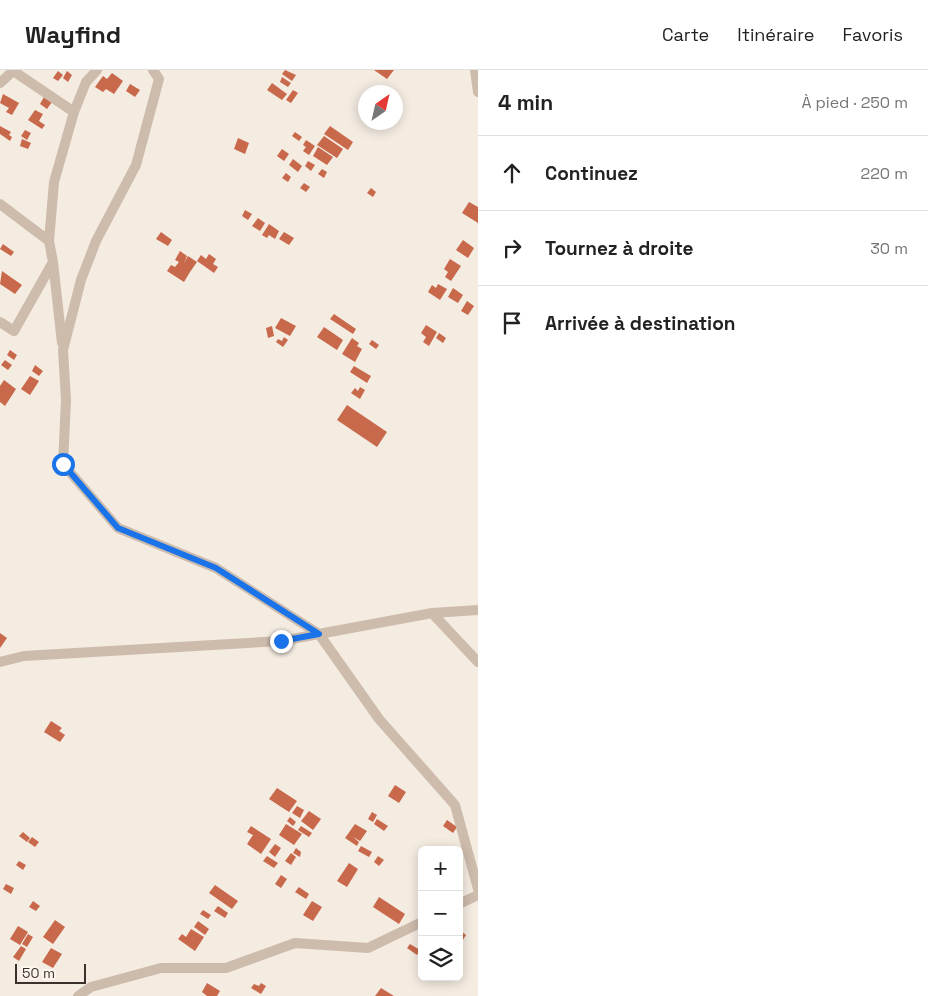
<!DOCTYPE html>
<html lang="fr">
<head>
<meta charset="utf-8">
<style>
  :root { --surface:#fff; --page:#f6f6f6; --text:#222; --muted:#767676; --line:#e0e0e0 }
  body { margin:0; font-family:"Space Grotesk",sans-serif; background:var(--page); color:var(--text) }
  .controls { position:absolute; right:15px; bottom:15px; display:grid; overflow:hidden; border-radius:8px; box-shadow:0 2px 12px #0003 }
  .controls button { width:45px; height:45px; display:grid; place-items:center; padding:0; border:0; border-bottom:1px solid var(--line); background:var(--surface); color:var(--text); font:25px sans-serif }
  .compass { position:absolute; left:358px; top:15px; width:45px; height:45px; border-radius:50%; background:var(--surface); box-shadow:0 2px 12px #0003; rotate:34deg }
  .scale { position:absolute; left:15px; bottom:12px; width:71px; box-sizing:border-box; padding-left:5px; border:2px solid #3b302b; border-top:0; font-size:14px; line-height:18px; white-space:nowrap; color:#3b302b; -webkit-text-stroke:4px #fbf5ee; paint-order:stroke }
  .stop { position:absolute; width:15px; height:15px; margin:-11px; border:4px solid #1a73e8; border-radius:50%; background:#fff }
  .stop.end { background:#1a73e8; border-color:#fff; box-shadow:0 1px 5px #0008 }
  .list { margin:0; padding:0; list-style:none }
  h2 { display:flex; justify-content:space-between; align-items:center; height:65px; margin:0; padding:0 20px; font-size:21px }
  h2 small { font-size:16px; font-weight:400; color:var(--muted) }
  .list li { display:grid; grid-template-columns:32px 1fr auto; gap:15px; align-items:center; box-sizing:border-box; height:75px; padding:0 20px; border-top:1px solid var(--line) }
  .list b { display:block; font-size:19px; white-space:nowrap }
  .list em { font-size:16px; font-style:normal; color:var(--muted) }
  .icon { flex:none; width:28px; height:28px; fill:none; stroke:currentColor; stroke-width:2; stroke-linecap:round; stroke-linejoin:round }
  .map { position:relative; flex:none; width:478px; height:926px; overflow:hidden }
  header { display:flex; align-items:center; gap:30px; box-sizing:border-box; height:70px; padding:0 25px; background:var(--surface); border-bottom:1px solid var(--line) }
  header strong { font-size:24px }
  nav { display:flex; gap:28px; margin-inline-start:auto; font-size:18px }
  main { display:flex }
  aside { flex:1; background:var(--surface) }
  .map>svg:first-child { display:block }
  .building { fill:#c8694b }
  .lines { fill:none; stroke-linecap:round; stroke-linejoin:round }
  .minor { stroke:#cdbbac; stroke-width:10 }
  .route { stroke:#1a73e8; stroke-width:6 }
</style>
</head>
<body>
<header>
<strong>Wayfind</strong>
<nav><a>Carte</a><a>Itinéraire</a><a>Favoris</a></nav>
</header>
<main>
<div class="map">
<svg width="478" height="926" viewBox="0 0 478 926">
  <rect width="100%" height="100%" fill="#f4ebe1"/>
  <path class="building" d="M285 0 296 5 292 11 282 4Z
    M374 0H394L387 9Z
    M58 1 63 5 58 11 53 8Z
    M67 1 72 5 68 12 63 8Z
    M112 3 123 11 114 24 106 19 103 22 95 17 103 6 107 9Z
    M282 7 291 13 288 17 280 12Z
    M272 13 287 24 282 30 267 20Z
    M130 14 140 20 135 27 126 21Z
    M293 20 298 23 291 33 286 30Z
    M3 24 19 33 12 45 6 42 9 38 0 33Z
    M44 27 52 32 47 39 40 34Z
    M35 40 43 44 39 51 45 55 42 59 28 50Z
    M0 56 11 62 9 65 12 67 10 71 0 64Z
    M330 56 353 72 348 80 324 64Z
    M25 60 31 63 27 70 21 66Z
    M295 62 302 67 299 71 292 66Z
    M324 66 343 79 337 88 317 75Z
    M238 68 249 73 245 84 234 79Z
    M22 69 31 73 28 79 20 76Z
    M306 70 315 76 309 85 303 81 306 77 303 75Z
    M318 77 333 87 327 95 313 86Z
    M282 79 289 84 284 91 277 86Z
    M293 89 302 96 298 102 289 95Z
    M308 91 315 95 311 101 305 96Z
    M322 99 327 102 324 108 318 104Z
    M286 103 291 107 288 112 282 108Z
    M304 113 310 117 306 122 300 118Z
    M371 118 376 122 373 127 367 123Z
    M469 132 478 137V153L462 143Z
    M245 140 252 144 248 150 242 146Z
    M258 148 265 153 260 161 252 156Z
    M269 154 279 161 275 169 269 165 267 168 262 165Z
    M161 162 172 170 168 176 156 169Z
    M284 162 294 168 289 175 279 169Z
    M463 170 474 178 468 188 456 180Z
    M3 174 14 182 11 186 0 179Z
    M180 181 187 186 184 193 188 186 197 192 190 202 181 196 190 202 184 212 167 201 171 195 175 197 179 192 175 190Z
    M209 184 216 189 213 194 218 197 214 203 197 191 201 185 206 189Z
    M450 189 461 196 451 211 445 207 448 202 444 199Z
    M2 201 22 215 15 224 0 214Z
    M438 214 447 219 440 230 428 222 432 215 436 218Z
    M453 218 463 225 458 233 448 227Z
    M467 231 474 236 468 245 461 241Z
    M334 244 356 259 353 264 330 249Z
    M281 248 296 256 290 266 275 258Z
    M426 255 437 262 429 276 423 272 426 267 421 263Z
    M272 256 274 266 268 268 266 258Z
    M324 257 343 270 337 280 317 267Z
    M439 263 446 268 443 273 436 268Z
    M284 267 288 270 283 277 276 272 278 269 282 271Z
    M352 268 359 273 357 276 362 279 355 292 342 284Z
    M372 270 379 275 376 279 369 274Z
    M10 280 17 285 14 290 7 285Z
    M5 290 12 295 8 300 1 295Z
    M35 295 43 301 39 306 32 301Z
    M354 296 371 306 367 313 350 302Z
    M30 306 39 311 30 325 21 319Z
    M4 310 16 319 5 336 0 332V316Z
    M360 317 365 320 360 329 351 323 355 318 358 321Z
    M347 335 387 362 377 377 337 350Z
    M0 563 7 568 0 578Z
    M51 651 62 658 59 661 65 665 60 672 44 662Z
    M395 715 406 722 399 733 388 726Z
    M277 718 297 731 289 742 269 729Z
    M297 736 304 740 300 748 292 743Z
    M309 741 321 749 313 760 301 751Z
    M372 742 377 745 373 752 368 749Z
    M290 747 296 752 293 756 287 751Z
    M377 749 388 756 384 761 374 754Z
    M447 750 457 757 453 763 443 756Z
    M286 754 302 764 294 775 279 765Z
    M355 754 367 761 360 771 353 767 359 772 357 776 345 768Z
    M251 756 271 769 261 784 247 774 253 765 247 762Z
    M301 756 312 763 309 767 298 760Z
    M23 762 30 768 27 772 19 766Z
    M32 767 39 772 35 777 28 772Z
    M275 774 281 778 275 787 269 782Z
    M361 776 372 782 369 787 358 781Z
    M296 778 301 782 300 787 293 783Z
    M291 783 296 787 291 795 285 791Z
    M267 786 278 793 274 798 263 791Z
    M378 786 384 790 379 796 374 792Z
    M19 791 26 795 23 800 16 795Z
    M349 793 358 799 347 817 337 811Z
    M281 805 287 809 281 818 275 814Z
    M6 814 14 818 11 824 3 819Z
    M215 815 238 831 232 839 209 823Z
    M299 817 309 824 306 829 295 822Z
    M379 827 405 844 399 854 373 837Z
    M33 831 40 836 36 841 29 837Z
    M312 831 322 837 313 851 303 845Z
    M218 836 228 843 225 848 214 841Z
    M203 840 211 845 208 849 200 844Z
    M55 850 65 857 53 874 43 867Z
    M198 851 209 859 205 865 194 857Z
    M18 856 28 862 20 875 10 869Z
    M191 859 204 867 195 881 178 869 182 864 186 867Z
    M462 862 466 865 461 873 459 863Z
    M28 864 33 867 27 877 22 874Z
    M410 874 420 880 417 885 407 878Z
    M21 876 26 879 19 891 13 887Z
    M51 878 62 884 53 898 42 892Z
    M207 913 220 921 217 926H207L202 922Z
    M261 913 266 916 261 924 251 918 254 914 259 916Z
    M381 918 394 926H375Z"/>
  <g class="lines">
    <path class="minor" d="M12 0 74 42
      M153 0 159 9 136 95 96 171 81 210 63 280 66 330 63 394 118 458 216 498 319 564 379 649 455 735 478 819
      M475 0 478 22
      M0 13 13 1
      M0 134 49 171
      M53 192 62 273
      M0 252 14 261 53 192 49 171 54 112 74 42 86 12 97 0
      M432 543 478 592
      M0 592 24 586 281 571 432 543 478 540
      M459 834 478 825
      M78 926 91 917 161 898H226L295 873 368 878 422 852"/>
  </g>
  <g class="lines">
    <path class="route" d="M63 394 118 458 216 498 319 564 281 571"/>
  </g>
</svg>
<div class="controls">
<button>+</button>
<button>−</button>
<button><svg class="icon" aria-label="layers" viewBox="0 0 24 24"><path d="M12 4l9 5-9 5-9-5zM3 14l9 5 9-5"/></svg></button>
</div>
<svg class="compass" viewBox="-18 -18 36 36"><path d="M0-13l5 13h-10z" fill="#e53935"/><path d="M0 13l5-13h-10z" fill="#767676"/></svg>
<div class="scale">50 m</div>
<div class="stop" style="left:63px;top:394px"></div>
<div class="stop end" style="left:281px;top:571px"></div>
</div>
<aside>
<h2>4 min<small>À pied · 250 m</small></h2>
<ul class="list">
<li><svg class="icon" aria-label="ahead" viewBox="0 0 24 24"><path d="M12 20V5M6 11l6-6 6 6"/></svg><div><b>Continuez</b></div><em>220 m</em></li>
<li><svg class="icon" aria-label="right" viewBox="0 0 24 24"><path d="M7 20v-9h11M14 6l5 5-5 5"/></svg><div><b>Tournez à droite</b></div><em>30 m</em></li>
<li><svg class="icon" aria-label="arrive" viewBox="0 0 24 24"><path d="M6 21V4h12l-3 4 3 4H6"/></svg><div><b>Arrivée à destination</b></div></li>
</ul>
</aside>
</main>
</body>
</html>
